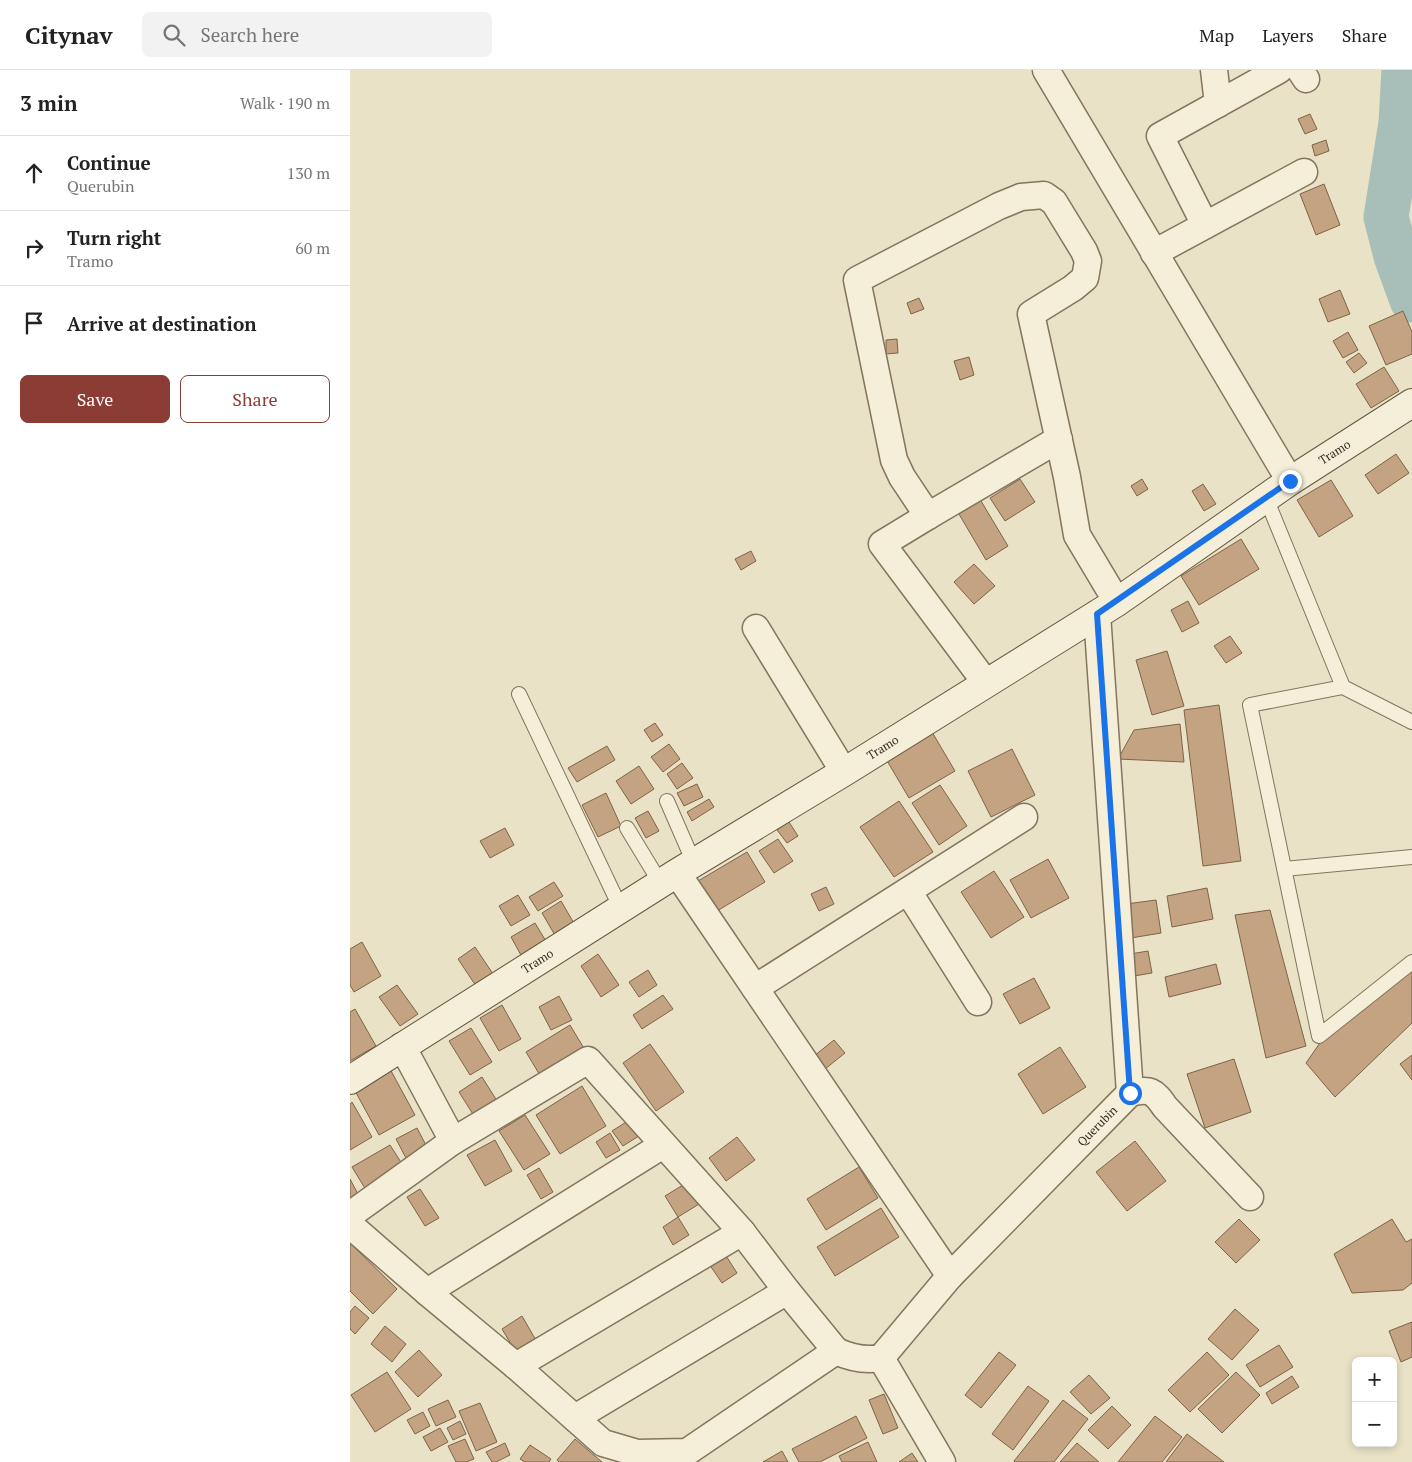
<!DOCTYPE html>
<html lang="en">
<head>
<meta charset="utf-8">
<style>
  :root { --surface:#fff; --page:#f2f2f2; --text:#222; --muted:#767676; --line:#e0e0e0; --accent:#8b3d35 }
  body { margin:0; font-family:"PT Serif",serif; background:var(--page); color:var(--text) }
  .controls { position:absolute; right:15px; bottom:15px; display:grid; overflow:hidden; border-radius:8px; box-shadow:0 2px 8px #0003 }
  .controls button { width:45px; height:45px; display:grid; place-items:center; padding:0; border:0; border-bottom:1px solid var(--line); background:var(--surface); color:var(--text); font:25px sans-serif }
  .stop { position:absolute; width:15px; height:15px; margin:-11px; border:4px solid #1a73e8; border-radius:50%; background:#fff }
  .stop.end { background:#1a73e8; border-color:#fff; box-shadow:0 1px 5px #0008 }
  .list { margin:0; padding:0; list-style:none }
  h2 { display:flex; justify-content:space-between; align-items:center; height:65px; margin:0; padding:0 20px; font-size:21px }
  h2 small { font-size:16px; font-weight:400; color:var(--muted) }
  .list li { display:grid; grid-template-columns:32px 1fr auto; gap:15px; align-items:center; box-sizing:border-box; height:75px; padding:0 20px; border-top:1px solid var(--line) }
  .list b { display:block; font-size:19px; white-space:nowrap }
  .list p { margin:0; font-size:16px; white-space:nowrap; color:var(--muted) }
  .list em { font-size:16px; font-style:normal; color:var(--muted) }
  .actions { display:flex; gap:10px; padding:15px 20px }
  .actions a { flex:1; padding:11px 0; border:1px solid var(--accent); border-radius:8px; text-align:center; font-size:18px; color:var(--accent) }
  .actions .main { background:var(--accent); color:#fff }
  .icon { flex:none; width:28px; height:28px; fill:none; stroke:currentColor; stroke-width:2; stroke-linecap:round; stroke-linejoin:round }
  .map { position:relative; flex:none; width:1062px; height:1392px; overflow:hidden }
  header { display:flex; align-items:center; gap:30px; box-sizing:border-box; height:70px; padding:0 25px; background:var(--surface); border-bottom:1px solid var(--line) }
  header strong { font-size:24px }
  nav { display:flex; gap:28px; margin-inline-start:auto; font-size:18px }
  .search { width:350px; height:45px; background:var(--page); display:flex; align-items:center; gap:12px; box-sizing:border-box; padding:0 18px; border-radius:8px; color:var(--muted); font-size:19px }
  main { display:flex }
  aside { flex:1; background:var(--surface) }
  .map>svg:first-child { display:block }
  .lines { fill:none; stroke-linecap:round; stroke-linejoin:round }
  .river { stroke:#a7beb9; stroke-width:45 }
  .building { fill:#c3a381; stroke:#7f6347 }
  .lane-casing { stroke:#83755e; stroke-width:16 }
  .street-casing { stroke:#83755e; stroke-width:29 }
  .secondary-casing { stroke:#655741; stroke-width:30 }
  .lane { stroke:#f5efd9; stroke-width:14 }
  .street { stroke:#f5efd9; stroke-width:26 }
  .secondary { stroke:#f5efd9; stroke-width:28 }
  .route { stroke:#1a73e8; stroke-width:6 }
  .labels { text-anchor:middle; stroke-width:4.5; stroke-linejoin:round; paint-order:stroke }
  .street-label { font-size:12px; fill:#352c20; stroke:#f2ecd5 }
</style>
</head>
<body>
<header>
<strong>Citynav</strong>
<div class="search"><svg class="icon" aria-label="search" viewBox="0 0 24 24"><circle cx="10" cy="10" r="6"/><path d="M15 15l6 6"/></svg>Search here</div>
<nav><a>Map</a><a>Layers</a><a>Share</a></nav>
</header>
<main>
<aside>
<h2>3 min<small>Walk · 190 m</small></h2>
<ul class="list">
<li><svg class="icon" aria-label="ahead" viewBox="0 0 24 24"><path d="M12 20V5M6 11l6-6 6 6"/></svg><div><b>Continue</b><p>Querubin</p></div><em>130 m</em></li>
<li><svg class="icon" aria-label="right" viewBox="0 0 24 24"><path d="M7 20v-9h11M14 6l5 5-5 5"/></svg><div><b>Turn right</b><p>Tramo</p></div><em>60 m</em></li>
<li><svg class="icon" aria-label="arrive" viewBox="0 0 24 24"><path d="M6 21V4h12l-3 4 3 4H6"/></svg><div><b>Arrive at destination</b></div></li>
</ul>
<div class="actions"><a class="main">Save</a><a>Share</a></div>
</aside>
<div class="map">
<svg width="1062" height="1392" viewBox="0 0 1062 1392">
  <rect width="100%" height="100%" fill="#e9e2c7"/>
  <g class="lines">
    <path class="river" d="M1054 0 1051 53 1036 147 1046 186 1062 230"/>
  </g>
  <path class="building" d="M960 44 967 59 955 64 948 49Z
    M976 70 979 81 965 86 962 75Z
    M974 114 990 155 966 165 950 124Z
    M990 220 1000 244 978 252 969 229Z
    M569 228 574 239 561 244 557 233Z
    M1053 241 1062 262V284L1036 295 1019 256Z
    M998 262 1008 280 993 288 983 271Z
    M547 269 548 283 536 284V270Z
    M1009 283 1017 293 1004 303 996 292Z
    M619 287 624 305 610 310 604 291Z
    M1034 297 1049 321 1021 338 1006 314Z
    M1046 384 1059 403 1028 424 1015 405Z
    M670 409 685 432 655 451 640 428Z
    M792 409 798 419 787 426 781 416Z
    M981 410 1003 446 969 467 947 430Z
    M853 414 866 434 854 441 842 421Z
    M628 426 658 476 636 490 606 439Z
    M891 469 909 499 849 535 831 506Z
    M401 481 406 491 391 500 385 489Z
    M624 494 645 516 624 534 604 512Z
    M838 531 849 553 832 562 821 540Z
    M880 566 892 583 876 593 864 576Z
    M817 581 834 636 802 645 786 590Z
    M869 635 891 791 853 796 834 640Z
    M305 653 313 665 302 672 294 660Z
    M830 654 834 692 768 689 784 660Z
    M582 662 605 701 559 728 536 689Z
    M319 674 330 689 313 702 301 687Z
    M257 676 265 690 227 712 218 698Z
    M662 679 685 725 641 747 618 701Z
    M332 693 343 708 327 719 317 704Z
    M289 696 304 719 281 734 266 711Z
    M347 714 353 727 334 736 327 723Z
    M590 715 617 756 589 775 562 733Z
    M256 723 271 756 248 767 232 735Z
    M359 729 364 737 342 751 337 742Z
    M549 731 583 782 544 807 510 757Z
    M298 741 309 761 296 768 285 748Z
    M439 752 448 766 437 773 427 760Z
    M155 758 164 775 140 788 130 771Z
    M428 769 443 791 424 803 409 781Z
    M397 782 415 812 367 841 348 811Z
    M698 789 719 828 681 848 660 810Z
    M644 801 674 847 641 868 611 822Z
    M204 812 213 826 188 841 179 827Z
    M476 817 484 834 469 841 461 824Z
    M857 818 863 849 822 857 817 826Z
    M168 825 180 845 161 856 149 836Z
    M806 830 811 863 781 868 776 834Z
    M211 831 225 855 206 867 192 843Z
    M920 840 956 976 916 988 885 845Z
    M185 853 197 873 172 887 161 867Z
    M12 872 31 906 4 922 0 915V879Z
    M125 877 143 904 126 916 108 889Z
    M798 881 802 903 784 906 780 884Z
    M248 884 269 915 251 927 231 896Z
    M866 894 871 914 819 927 815 907Z
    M298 900 307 915 289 927 279 912Z
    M1062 900V953L985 1027 956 993 972 970Z
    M684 908 700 938 670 954 653 924Z
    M47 915 68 944 50 956 29 927Z
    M313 925 323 939 292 959 283 945Z
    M209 926 222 950 201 960 189 937Z
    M152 935 171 969 149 981 130 948Z
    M5 939 26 976 0 991V942Z
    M220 955 235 980 191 1007 176 982Z
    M121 958 142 992 120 1005 99 971Z
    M484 970 495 983 475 999 464 986Z
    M300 974 334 1022 306 1041 273 993Z
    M710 977 736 1017 693 1044 668 1004Z
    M1062 985V1010L1050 994Z
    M884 989 901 1042 855 1058 837 1004Z
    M40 999 65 1045 29 1065 4 1019Z
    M132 1007 149 1034 126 1049 109 1022Z
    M232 1016 256 1056 210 1084 186 1045Z
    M2 1032 22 1067 0 1080V1034Z
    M175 1045 200 1084 174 1100 149 1061Z
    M281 1049 292 1064 273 1076 262 1061Z
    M67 1058 78 1079 57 1090 46 1069Z
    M260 1063 270 1080 256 1088 246 1072Z
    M387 1067 405 1090 376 1111 359 1088Z
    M145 1070 162 1101 135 1116 117 1085Z
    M785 1071 816 1111 777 1141 746 1102Z
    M40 1075 54 1097 16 1120 2 1097Z
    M509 1097 528 1128 476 1160 457 1129Z
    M189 1098 203 1122 191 1129 177 1105Z
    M0 1109 9 1126 0 1131Z
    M341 1110 354 1131 328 1147 315 1126Z
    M70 1119 89 1148 75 1156 57 1127Z
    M531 1138 549 1167 485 1206 467 1177Z
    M328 1147 339 1165 323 1175 313 1157Z
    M889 1149 910 1170 886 1193 865 1172Z
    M1042 1149 1056 1172 1062 1169V1213L1053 1220 1002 1223 984 1184Z
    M0 1173 47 1219 23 1244 0 1221Z
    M373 1181 387 1203 372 1213 357 1191Z
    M5 1236 19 1248 5 1264 0 1259V1242Z
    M885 1239 909 1260 882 1290 858 1269Z
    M172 1246 187 1272 167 1284 152 1259Z
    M1062 1252V1287L1051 1292 1039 1261Z
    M35 1256 56 1274 42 1292 21 1274Z
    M929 1275 943 1297 910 1317 896 1295Z
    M69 1280 92 1305 68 1327 45 1302Z
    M649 1282 666 1295 631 1338 615 1325Z
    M857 1282 879 1305 840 1342 818 1320Z
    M37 1302 61 1339 25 1362 1 1325Z
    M886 1302 910 1325 872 1363 848 1339Z
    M739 1305 760 1328 741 1344 720 1322Z
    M942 1306 949 1317 922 1334 916 1323Z
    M678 1316 699 1331 663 1380 642 1364Z
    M534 1324 548 1358 533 1364 519 1330Z
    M98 1330 106 1347 86 1356 78 1339Z
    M713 1330 738 1349 704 1392H665L664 1391Z
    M130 1333 147 1372 126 1381 109 1341Z
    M762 1336 781 1355 758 1379 738 1360Z
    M73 1342 80 1356 65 1364 57 1350Z
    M506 1346 517 1368 470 1392H449L442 1379Z
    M805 1346 832 1367 812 1392H768Z
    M110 1351 116 1364 103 1370 97 1358Z
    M90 1358 98 1372 81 1381 73 1367Z
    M837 1364 874 1392H816Z
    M115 1369 124 1389 116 1392H106L98 1376Z
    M225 1369 252 1392H209L207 1390Z
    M518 1372 527 1392H492L489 1386Z
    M155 1373 160 1385 146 1392H142L136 1382Z
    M727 1373 749 1392H710Z
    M180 1375 201 1389 199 1392H175L170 1389Z
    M432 1381 438 1392H413Z
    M562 1383 568 1392H549Z"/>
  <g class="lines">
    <g class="lane-casing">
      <path id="lane" d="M916 428 993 617
        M169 624 271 839
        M1062 652 993 617 900 635 969 966 1062 892
        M317 731 344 793
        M277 758 311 814
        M934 799 1062 787"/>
    </g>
    <g class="street-casing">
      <g id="street">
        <path d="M696 0 940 411"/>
        <path d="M864 0 868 34"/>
        <path d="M950 0 956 9"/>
        <path d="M855 155 810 66 929 0"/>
        <path d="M804 183 954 102"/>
        <path d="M709 369 578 446 552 407 544 390 507 210 649 136 671 127 694 125 704 132 734 181 738 191 735 208 723 218 681 244 717 407 727 465 767 532"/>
        <path d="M578 446 532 474 636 613"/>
        <path d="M406 558 494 702"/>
        <path d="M327 803 600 1206"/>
        <path d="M558 821 628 932"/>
        <path d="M405 918 674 747"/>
        <path d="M52 976 103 1071"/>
        <path d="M780 1023C800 1018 804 1021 815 1037L900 1127"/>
        <path d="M0 1145 103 1071 238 990 392 1162 437 1221 486 1281 337 1382 287 1383 253 1373 166 1296 77 1222 0 1155"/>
        <path d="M77 1222 313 1075"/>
        <path d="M486 1281C501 1288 515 1291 531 1288"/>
        <path d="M166 1296 392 1162"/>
        <path d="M225 1348 437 1221"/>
        <path id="s1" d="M592 1392 531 1288 600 1206 780 1023 747 544"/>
      </g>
    </g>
    <g class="secondary-casing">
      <g id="secondary">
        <path id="s2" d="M0 1010 327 803 494 702 767 532 940 411 1062 333"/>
      </g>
    </g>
    <use href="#lane" class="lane"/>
    <use href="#street" class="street"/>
    <use href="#secondary" class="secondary"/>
  </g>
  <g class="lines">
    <path class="route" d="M780 1023 747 544 940 411"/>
  </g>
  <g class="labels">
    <g class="street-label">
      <text dy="4" stroke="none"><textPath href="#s2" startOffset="1168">Tramo</textPath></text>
      <text dy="4" stroke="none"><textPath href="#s2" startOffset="628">Tramo</textPath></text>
      <text dy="4" stroke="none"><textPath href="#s2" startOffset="222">Tramo</textPath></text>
      <text dy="4" stroke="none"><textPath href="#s1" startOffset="438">Querubin</textPath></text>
    </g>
  </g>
</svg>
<div class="controls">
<button>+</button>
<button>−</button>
</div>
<div class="stop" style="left:780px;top:1023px"></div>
<div class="stop end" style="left:940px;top:411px"></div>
</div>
</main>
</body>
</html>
